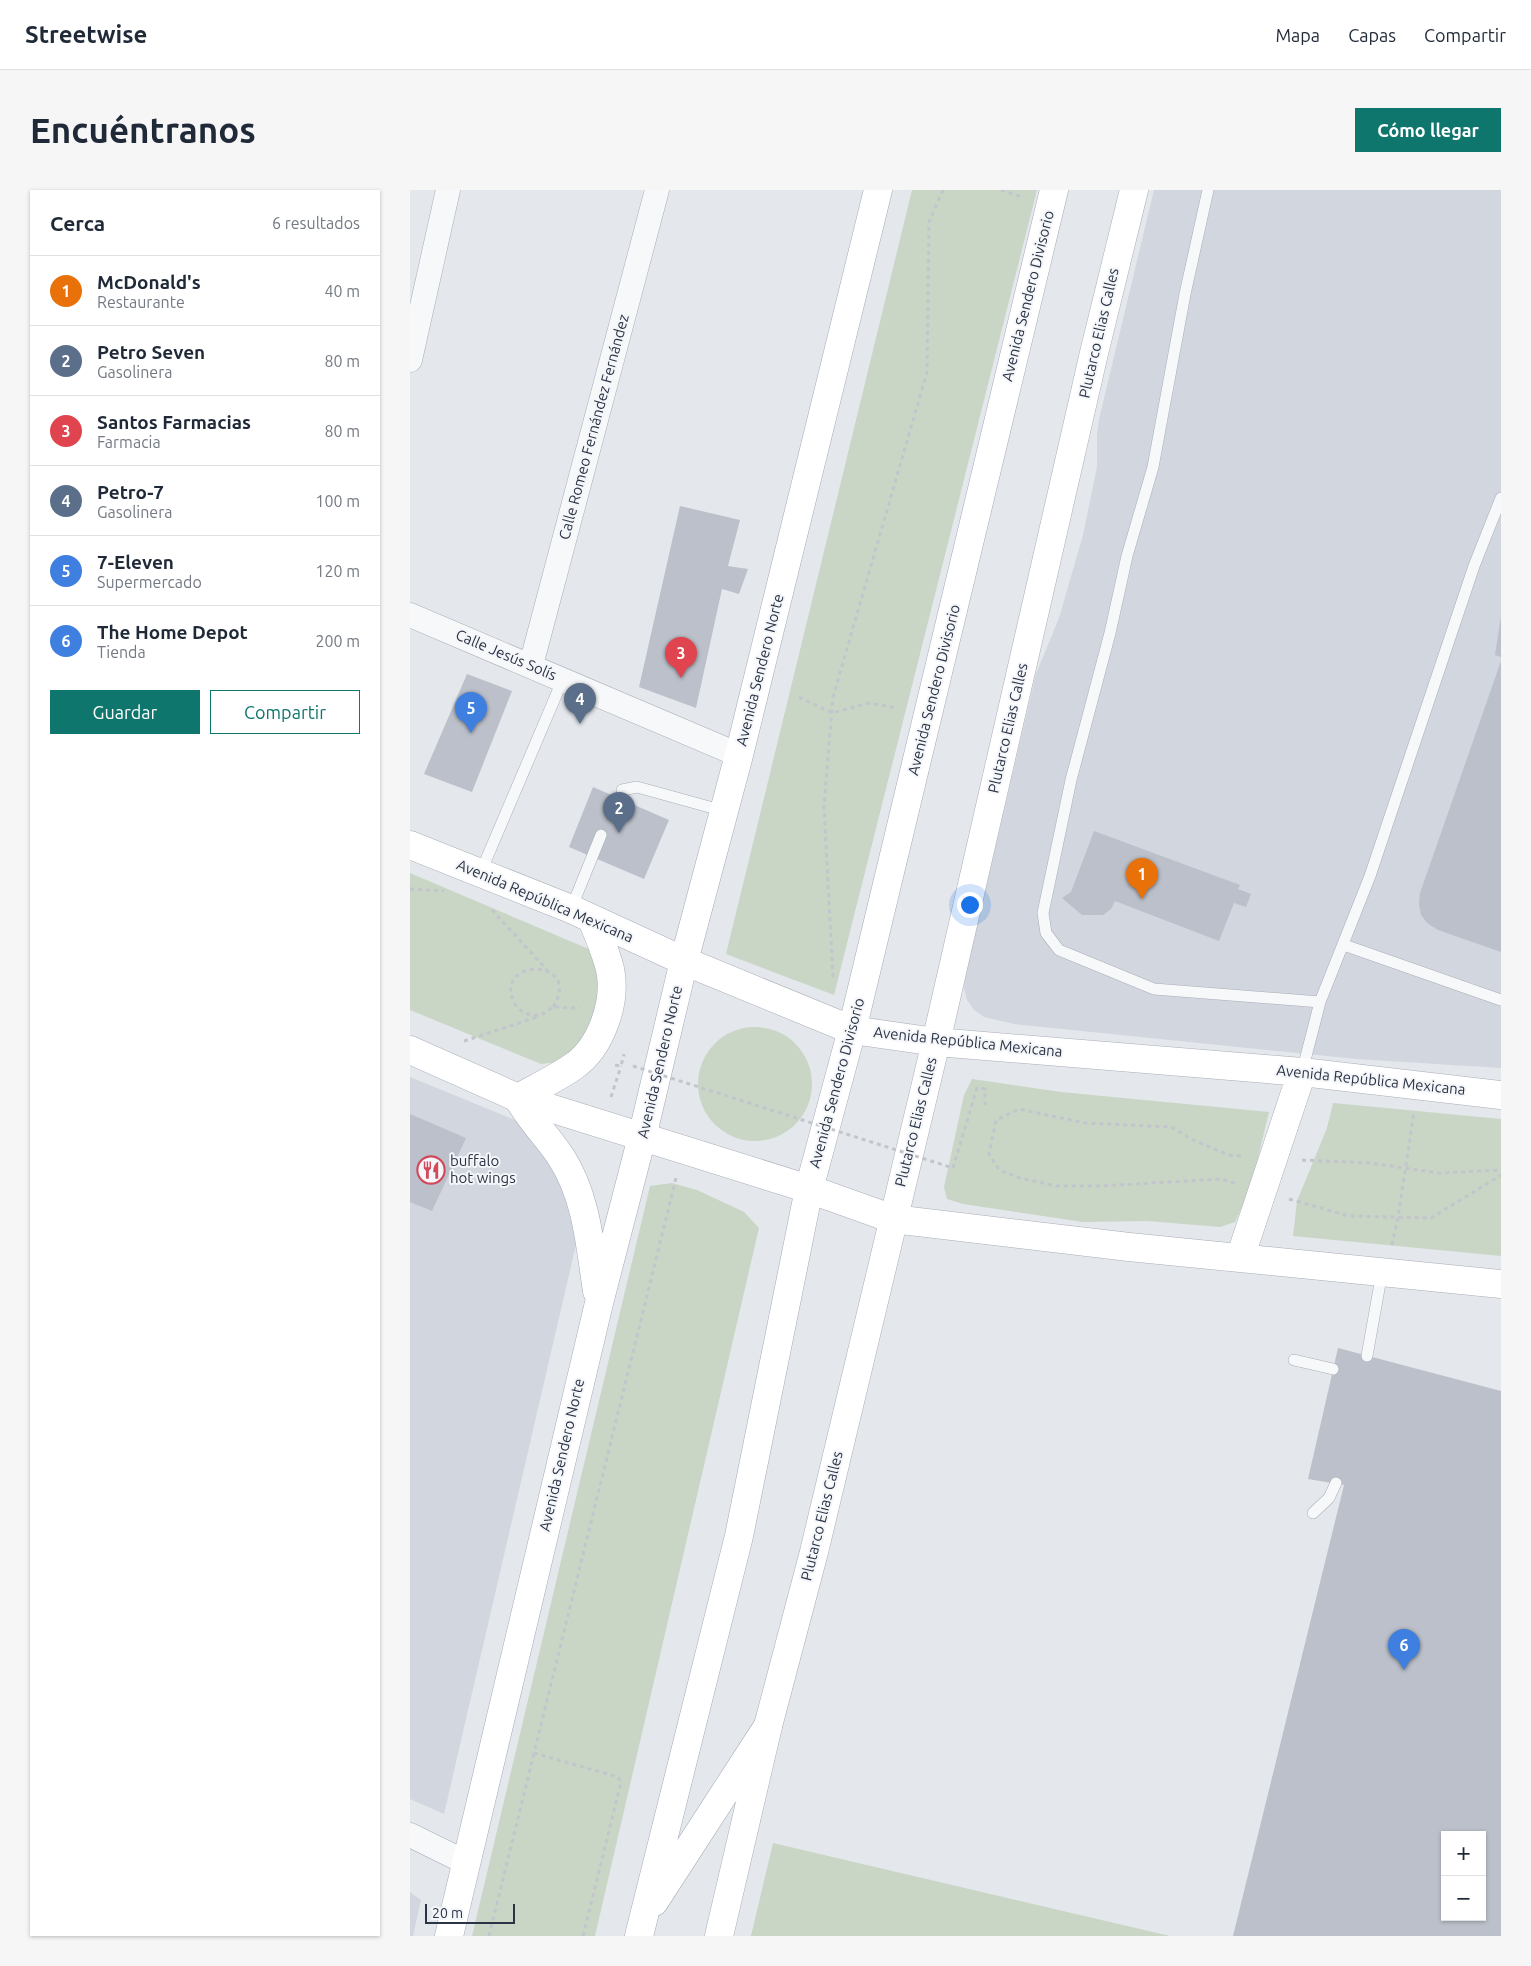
<!DOCTYPE html>
<html lang="es">
<head>
<meta charset="utf-8">
<style>
  :root { --surface:#fff; --page:#f6f6f7; --text:#1f2937; --muted:#747a83; --line:#e0e1e3; --accent:#0f766e }
  body { margin:0; font-family:Ubuntu,sans-serif; background:var(--page); color:var(--text) }
  .controls { position:absolute; right:15px; bottom:15px; display:grid; overflow:hidden; border-radius:0px; box-shadow:0 1px 4px #0004 }
  .controls button { width:45px; height:45px; display:grid; place-items:center; padding:0; border:0; border-bottom:1px solid var(--line); background:var(--surface); color:var(--text); font:25px sans-serif }
  .scale { position:absolute; left:15px; bottom:12px; width:90px; box-sizing:border-box; padding-left:5px; border:2px solid #2b3445; border-top:0; font-size:14px; line-height:18px; white-space:nowrap; color:#2b3445; -webkit-text-stroke:4px #f4f6f9; paint-order:stroke }
  .you { position:absolute; left:559px; top:714px; width:18px; height:18px; margin:-12px; border:4px solid #fff; border-radius:50%; background:#1a73e8; box-shadow:0 0 0 8px #1a73e833 }
  .badge { display:grid; place-items:center; width:32px; height:32px; border-radius:50%; background:var(--accent); color:#fff; font-size:16px; font-weight:700 }
  .pin { position:absolute; translate:-50% -41px; filter:drop-shadow(0 1px 2px #0008) }
  .pin::after { content:''; position:absolute; top:26px; width:18px; height:15px; background:inherit; clip-path:polygon(0 0,100% 0,50% 100%) }
  .list { margin:0; padding:0; list-style:none }
  h2 { display:flex; justify-content:space-between; align-items:center; height:65px; margin:0; padding:0 20px; font-size:21px }
  h2 small { font-size:16px; font-weight:400; color:var(--muted) }
  .list li { display:grid; grid-template-columns:32px 1fr auto; gap:15px; align-items:center; box-sizing:border-box; height:70px; padding:0 20px; border-top:1px solid var(--line) }
  .list b { display:block; font-size:19px; white-space:nowrap }
  .list p { margin:0; font-size:16px; white-space:nowrap; color:var(--muted) }
  .list em { font-size:16px; font-style:normal; color:var(--muted) }
  .actions { display:flex; gap:10px; padding:15px 20px }
  .actions a { flex:1; padding:11px 0; border:1px solid var(--accent); border-radius:0px; text-align:center; font-size:18px; color:var(--accent) }
  .actions .main { background:var(--accent); color:#fff }
  .map { position:relative; flex:none; width:1091px; height:1746px; overflow:hidden; border-radius:0px }
  header { display:flex; align-items:center; gap:30px; box-sizing:border-box; height:70px; padding:0 25px; background:var(--surface); border-bottom:1px solid var(--line) }
  header strong { font-size:24px }
  nav { display:flex; gap:28px; margin-inline-start:auto; font-size:18px }
  .intro { display:flex; align-items:center; justify-content:space-between; box-sizing:border-box; height:120px; padding:0 30px }
  h1 { margin:0; font-size:35px }
  .button { padding:12px 22px; border-radius:0px; background:var(--accent); color:#fff; font-size:18px; font-weight:700 }
  main { display:flex; gap:30px; padding:0 30px }
  aside { flex:1; background:var(--surface); border-radius:0px; box-shadow:0 1px 4px #0004 }
  .map>svg:first-child { display:block }
  .built { fill:#d2d6de }
  .green { fill:#c9d6c5 }
  .building { fill:#bbc0ca; fill-rule:evenodd }
  .lines { fill:none; stroke-linecap:round; stroke-linejoin:round }
  .lane-casing { stroke:#a9aeb7; stroke-width:12 }
  .street-casing { stroke:#a9aeb7; stroke-width:25 }
  .secondary-casing { stroke:#a9aeb7; stroke-width:29 }
  .primary-casing { stroke:#a3abb8; stroke-width:29 }
  .path { stroke:#c2c5cb; stroke-width:3; stroke-dasharray:4 4; stroke-linecap:butt }
  .lane { stroke:#f7f8fa; stroke-width:11 }
  .street { stroke:#f7f8fa; stroke-width:24 }
  .secondary { stroke:#fff; stroke-width:28 }
  .primary { stroke:#fff; stroke-width:28 }
  .path-bridge { stroke:#c2c5cb; stroke-width:3; stroke-dasharray:4 4; stroke-linecap:butt }
  .labels { text-anchor:middle; stroke-width:4; stroke-linejoin:round; paint-order:stroke }
  .street-label { font-size:15px; fill:#2b3445; stroke:#f4f6f9 }
  .poi-label { font-size:15px; fill:#2b3445; stroke:#f4f6f9; text-anchor:start }
</style>
</head>
<body>
<header>
<strong>Streetwise</strong>
<nav><a>Mapa</a><a>Capas</a><a>Compartir</a></nav>
</header>
<div class="intro"><h1>Encuéntranos</h1><a class="button">Cómo llegar</a></div>
<main>
<aside>
<h2>Cerca<small>6 resultados</small></h2>
<ul class="list">
<li><span class="badge" style="background:#e8710a">1</span><div><b>McDonald's</b><p>Restaurante</p></div><em>40 m</em></li>
<li><span class="badge" style="background:#5c6f8a">2</span><div><b>Petro Seven</b><p>Gasolinera</p></div><em>80 m</em></li>
<li><span class="badge" style="background:#e0444e">3</span><div><b>Santos Farmacias</b><p>Farmacia</p></div><em>80 m</em></li>
<li><span class="badge" style="background:#5c6f8a">4</span><div><b>Petro-7</b><p>Gasolinera</p></div><em>100 m</em></li>
<li><span class="badge" style="background:#3f7fe0">5</span><div><b>7-Eleven</b><p>Supermercado</p></div><em>120 m</em></li>
<li><span class="badge" style="background:#3f7fe0">6</span><div><b>The Home Depot</b><p>Tienda</p></div><em>200 m</em></li>
</ul>
<div class="actions"><a class="main">Guardar</a><a>Compartir</a></div>
</aside>
<div class="map">
<svg width="1091" height="1746" viewBox="0 0 1091 1746">
  <rect width="100%" height="100%" fill="#e4e7ec"/>
  <path class="built" d="M744 0H1091V878L946 869 604 834 574 827 564 820 557 810 554 798 555 787 626 484 649 428 673 345 687 277V243L690 225Z
    M0 887 107 931 131 955 158 999 168 1046 34 1624 0 1609Z
    M0 1702 11 1710 3 1746H0Z"/>
  <path class="green" d="M502 0H627L424 805 316 764Z
    M0 683 181 760 188 776 189 815 176 847 148 872 131 874 0 820Z
    M288 894a57 57 0 1 1 114 0a57 57 0 1 1-114 0Z
    M562 889 651 902 859 922 841 997 825 1032 810 1037 737 1031 673 1032 553 1014 537 1009 534 997 554 905Z
    M923 913 1091 929V1066L883 1046 887 1011 917 938Z
    M262 993 287 1000 334 1022 349 1038 185 1746H62L240 996Z
    M363 1653 760 1746H341Z"/>
  <path class="building" d="M270 316 330 330 318 376 338 379 329 404 312 399 286 518 229 497Z
    M1091 426V467L1085 465Z
    M1091 471V762L1028 740 1017 733 1011 725 1009 714 1010 703Z
    M57 484 102 501 62 602 14 584Z
    M183 597 259 630 234 689 159 657Z
    M684 641 830 695 828 699 841 704 836 717 824 713 809 751 705 711 701 719 693 725H672L652 708 661 702Z
    M0 924 56 948 22 1021 0 1012Z
    M928 1158 1091 1201V1746H823L934 1295 898 1289ZM1035 1645H1072V1727H1035Z"/>
  <g class="lines">
    <g class="lane-casing">
      <path id="lane" d="M798 0 775 104 743 277 717 366 700 443 661 590 633 723 636 743 649 760 744 799 910 812
        M212 600 227 597 314 621
        M70 684 153 489
        M161 719 191 645
        M934 755 1091 810
        M892 882 910 812 960 686 1064 376 1091 308
        M957 1166 972 1082
        M884 1170 923 1179
        M903 1323 919 1308 926 1293"/>
    </g>
    <g class="street-casing">
      <path id="street" d="M0 170 38 0
        M0 425 329 565
        M121 475 247 0
        M0 1645 57 1673"/>
    </g>
    <g class="secondary-casing">
      <path id="secondary" d="M0 655 161 719 274 771 442 840 526 852 892 882 1091 905
        M0 860 108 908 399 999 483 1029 719 1057 1091 1094
        M108 908C126 898 147 888 164 876 191 857 207 812 200 779 196 762 188 745 182 729
        M830 1068 892 882
        M309 1746 358 1536 404 1362 526 852 684 163 724 0"/>
    </g>
    <g class="primary-casing">
      <path id="primary" d="M108 908C120 930 138 947 151 967 177 1007 180 1056 187 1101
        M244 1712 358 1536
        M39 1746 189 1113 232 947 274 771 329 565 468 0
        M229 1746 329 1346 399 999 442 840 644 0"/>
    </g>
    <path class="path" d="M591 0 612 7
      M389 507 422 523 459 513 487 518
      M0 699 34 701
      M82 720 137 780
      M423 787 414 616 423 507 517 182 519 32 533 0
      M143 817C174 768 83 767 104 812 109 823 119 825 130 826L143 817 170 818
      M54 851 127 827
      M205 875 211 876 214 864
      M201 907 211 876
      M892 970 960 973 1029 983 1091 980
      M543 978 567 898 575 899V915
      M825 993 811 989 690 996H646L610 988 589 980 579 964 586 930 609 919 675 933 761 937 783 950 819 965 834 966
      M879 1009 939 1026 1021 1028 1091 985
      M982 1055 988 1027 1004 923
      M79 1746 124 1563
      M173 1746 211 1592 208 1587 124 1563 266 988"/>
    <use href="#lane" class="lane"/>
    <use href="#street" class="street"/>
    <use href="#secondary" class="secondary"/>
    <use href="#primary" class="primary"/>
    <path class="path-bridge" d="M223 876 543 978"/>
  </g>
  <defs>
    <g id="restaurant-ring" transform="scale(1.4375)"><circle r="9.5" fill="#f4f6f9" stroke="#d1495b" stroke-width="1.5"/><path d="M-5-6h1v4h1v-4h1v4h1v-4h1v5L-1.5 .5V6h-2V.5L-5-1ZM5-6V6H3V1.5H1.5Q1.5-4 5-6Z" fill="#d1495b"/></g>
  </defs>
  <g fill-rule="evenodd">
    <use href="#restaurant-ring" x="21" y="980"/>
  </g>
  <g class="labels">
    <g class="street-label">
      <text transform="translate(618 106) rotate(-76)" y="5">Avenida Sendero Divisorio</text>
      <text transform="translate(689 143) rotate(-77)" y="5">Plutarco Elias Calles</text>
      <text transform="translate(184 237) rotate(-75)" y="5">Calle Romeo Fernández Fernández</text>
      <text transform="translate(96 465) rotate(23)" y="5">Calle Jesús Solís</text>
      <text transform="translate(350 480) rotate(-76)" y="5">Avenida Sendero Norte</text>
      <text transform="translate(524 500) rotate(-76)" y="5">Avenida Sendero Divisorio</text>
      <text transform="translate(598 538) rotate(-77)" y="5">Plutarco Elias Calles</text>
      <text transform="translate(135 711) rotate(23)" y="5">Avenida República Mexicana</text>
      <text transform="translate(558 852) rotate(6)" y="5">Avenida República Mexicana</text>
      <text transform="translate(250 872) rotate(-77)" y="5">Avenida Sendero Norte</text>
      <text transform="translate(961 890) rotate(6)" y="5">Avenida República Mexicana</text>
      <text transform="translate(427 893) rotate(-75)" y="5">Avenida Sendero Divisorio</text>
      <text transform="translate(506 932) rotate(-76)" y="5">Plutarco Elias Calles</text>
      <text transform="translate(152 1265) rotate(-77)" y="5">Avenida Sendero Norte</text>
      <text transform="translate(412 1326) rotate(-76)" y="5">Plutarco Elias Calles</text>
    </g>
    <g class="poi-label">
      <text x="40" y="976">buffalo<tspan x="40" dy="17">hot wings</tspan></text>
    </g>
  </g>
</svg>
<div class="controls">
<button>+</button>
<button>−</button>
</div>
<div class="scale">20 m</div>
<div class="you"></div>
<div class="pin badge" style="left:732px;top:709px;background:#e8710a">1</div>
<div class="pin badge" style="left:209px;top:643px;background:#5c6f8a">2</div>
<div class="pin badge" style="left:271px;top:488px;background:#e0444e">3</div>
<div class="pin badge" style="left:170px;top:534px;background:#5c6f8a">4</div>
<div class="pin badge" style="left:61px;top:543px;background:#3f7fe0">5</div>
<div class="pin badge" style="left:994px;top:1480px;background:#3f7fe0">6</div>
</div>
</main>
</body>
</html>
